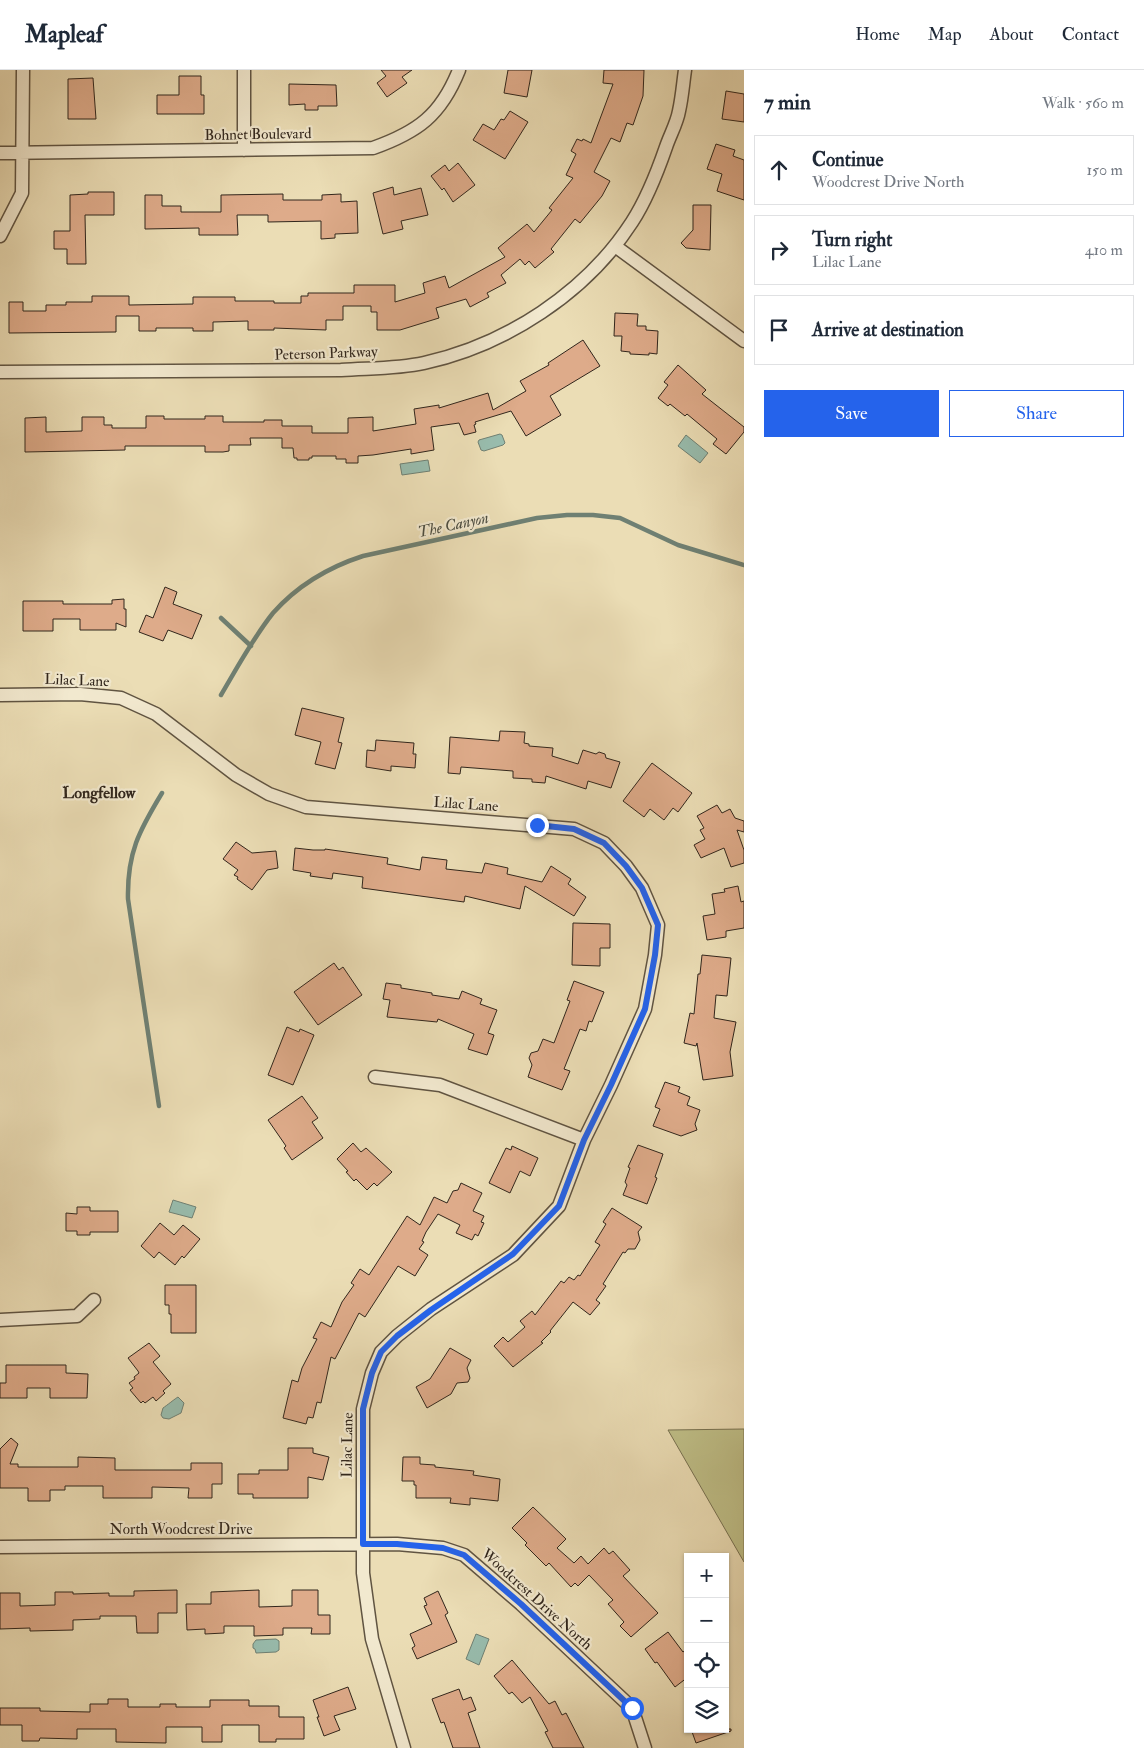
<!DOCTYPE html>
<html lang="en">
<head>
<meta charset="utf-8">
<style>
  :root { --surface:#fff; --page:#f6f6f7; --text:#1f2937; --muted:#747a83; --line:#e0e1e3; --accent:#2563eb }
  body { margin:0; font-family:"IM FELL Double Pica",serif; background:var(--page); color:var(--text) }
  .controls { position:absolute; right:15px; bottom:15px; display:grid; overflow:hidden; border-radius:0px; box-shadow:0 1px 4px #0004 }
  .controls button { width:45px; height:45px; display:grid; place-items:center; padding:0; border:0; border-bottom:1px solid var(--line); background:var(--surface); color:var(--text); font:25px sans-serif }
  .stop { position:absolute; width:15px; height:15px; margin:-11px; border:4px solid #2563eb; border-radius:50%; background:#fff }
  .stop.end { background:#2563eb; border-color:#fff; box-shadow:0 1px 5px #0008 }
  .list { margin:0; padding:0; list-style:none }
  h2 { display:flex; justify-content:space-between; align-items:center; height:65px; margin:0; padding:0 20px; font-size:21px }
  h2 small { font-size:16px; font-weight:400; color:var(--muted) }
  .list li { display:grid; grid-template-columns:32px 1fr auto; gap:15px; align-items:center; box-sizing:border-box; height:70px; margin:0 10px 10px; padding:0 10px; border:1px solid var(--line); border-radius:0px }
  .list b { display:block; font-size:19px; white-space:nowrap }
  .list p { margin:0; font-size:16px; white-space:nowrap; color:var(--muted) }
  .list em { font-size:16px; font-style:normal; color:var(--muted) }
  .actions { display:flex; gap:10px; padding:15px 20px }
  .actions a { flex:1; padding:11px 0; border:1px solid var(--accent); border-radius:0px; text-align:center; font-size:18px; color:var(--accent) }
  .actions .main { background:var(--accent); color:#fff }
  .icon { flex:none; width:28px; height:28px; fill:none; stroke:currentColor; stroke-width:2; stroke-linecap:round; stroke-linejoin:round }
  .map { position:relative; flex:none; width:744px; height:1678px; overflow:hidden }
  header { display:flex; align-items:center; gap:30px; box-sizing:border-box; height:70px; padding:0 25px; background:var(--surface); border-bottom:1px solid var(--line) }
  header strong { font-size:24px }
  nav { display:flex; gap:28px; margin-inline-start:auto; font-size:18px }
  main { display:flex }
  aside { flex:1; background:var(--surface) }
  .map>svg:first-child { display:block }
  .green { fill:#bfbf88; stroke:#787252 }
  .water { fill:#98bcad; stroke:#6f8073 }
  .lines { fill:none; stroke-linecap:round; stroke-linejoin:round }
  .stream { stroke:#6f8073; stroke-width:4.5 }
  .building { fill:#deab8a; stroke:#31261c }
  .street-casing { stroke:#605442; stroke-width:15 }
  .street { stroke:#f2e9cf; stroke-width:12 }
  .route { stroke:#2563eb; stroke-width:6 }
  .labels { text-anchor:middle; stroke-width:4.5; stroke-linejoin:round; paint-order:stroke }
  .street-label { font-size:15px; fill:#31261c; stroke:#f2e9cf }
  .water-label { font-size:16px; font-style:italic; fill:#4b4c40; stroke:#f2e9cf }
  .neighbourhood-label { font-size:16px; font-weight:bold; fill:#31261c; stroke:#f2e9cf }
</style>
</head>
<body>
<header>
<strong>Mapleaf</strong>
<nav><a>Home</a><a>Map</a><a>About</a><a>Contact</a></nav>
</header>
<main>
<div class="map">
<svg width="744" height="1678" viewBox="0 0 744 1678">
  <rect width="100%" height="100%" fill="#ebddb5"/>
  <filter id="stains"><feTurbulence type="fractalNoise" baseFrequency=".004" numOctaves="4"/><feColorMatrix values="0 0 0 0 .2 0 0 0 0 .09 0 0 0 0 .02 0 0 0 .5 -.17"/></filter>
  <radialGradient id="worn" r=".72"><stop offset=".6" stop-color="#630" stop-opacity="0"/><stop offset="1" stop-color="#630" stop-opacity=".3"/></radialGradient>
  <path class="green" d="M744 1359V1492L668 1360Z"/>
  <path class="water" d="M500 364 502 365 505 373 503 375 484 381 481 380 478 372 479 370Z
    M686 365 708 383 700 393 678 376Z
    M428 390 430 401 402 405 400 394Z
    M173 1130 196 1137 192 1148 169 1142Z
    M178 1327 184 1333 181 1343 169 1349 163 1348 161 1345 163 1338C166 1336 176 1328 178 1327Z
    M476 1564 489 1569 479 1595 466 1589Z
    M276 1569 279 1571V1580L276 1582 256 1583 255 1579 253 1578V1574L256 1570Z"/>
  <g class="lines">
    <path class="stream" d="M221 548 251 576
      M221 625C237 598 253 568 273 543 297 516 329 497 363 486L537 448 567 445H593L620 448 678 475 744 495
      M159 1036 128 829C127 783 139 761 162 723"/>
  </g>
  <path class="building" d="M381 0H412L402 7 407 13 387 27 377 13 386 6Z
    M508 0H532L527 27 504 23Z
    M604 0H644L643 26 633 55 627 53 620 72 611 68 594 102 610 111 602 126 580 153 575 149 551 179 554 182 535 198 529 191 525 195 520 189 501 205 506 213 487 223 489 227 470 237 466 229 436 238 439 248 400 260H377V242H371V236H343V250H326V260L274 258V260H248V251L213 252V261H193V258H156V261H139V246H116V262L9 263V232H23V241H46V235H66V232H92V226H129V235L193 234V227H235V231H274V233H301V226H308V223H354V215H395V232L425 223 423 213 445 206 449 218 505 187 498 178 527 154 534 162 552 140 549 138 573 108 566 105 576 84 571 81 577 69 582 71 583 69 591 73 613 14 603 13Z
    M179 6H201V25H204V44H157V25H179Z
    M93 8 96 49H68V9Z
    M289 14 336 15 337 36H318V40H305V34L289 35Z
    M726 21 744 24V52L722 49Z
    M510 41 528 52 505 89 473 70 483 54 494 60 501 49 504 50Z
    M716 74 735 80 733 86 744 90V130L717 121 722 104 707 99Z
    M458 93 475 115 453 132 444 118 442 120 431 106 445 95 449 101Z
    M393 117 394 125 421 118 428 145 401 151 403 159 383 164 373 123Z
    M88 122H114V145H85L86 194H67V179H54V161H70V125L88 124Z
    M283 124V130H322V125L341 124V132L357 131 358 163 335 164V168L321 169V151L268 152V145H237L238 165H199V158L145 159V125H162V136H181V142H221V125Z
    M693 135H711L710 180 686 178 681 173 693 160Z
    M615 243 638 244 637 256H646V260L658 261 657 284 649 283V285L630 284V282L621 281 622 266H614Z
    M583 270 600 296 550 326 561 345 526 366 511 341 475 352 476 354 474 355 476 362 464 365 459 353 431 357 434 380 411 384V379L373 385 358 386V393H346V389H336V386H312V388H309V390H297V388H294L293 378H282V368H250L251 375H229V381L223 382H205V376H125V380L25 382V348L46 347V362L82 361V347H104V355H112V358H146V346H164V349H205V346H223V352H264V350H282V356H312V363H348V348L373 347V361L416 354 414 339 439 335V338L488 323 493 340 526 321 520 311 549 295 548 293Z
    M678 295 706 320 702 324 744 357V362L726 384 713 374 717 369 687 344 685 346 670 334 668 336 658 328 668 315 664 312Z
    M165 517 177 522 173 534 202 545 192 569 168 560 163 571 139 562 146 545 153 548Z
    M124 529V539H126V557L116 553V560H80V549H53V561H23V531H63V534H112V530Z
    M302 638 344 648 338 672 342 673 335 699 315 694 321 672 295 665Z
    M500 661 525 662 524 673 529 674V676L553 678 552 686 578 694 583 680 596 684 599 682 605 684 606 688 620 692 611 718 588 711 586 719 546 706 545 713 532 712V709L513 708V701L461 697 460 704 448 703 450 667 499 671Z
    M376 670 414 673 413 684H416L415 698 391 696V701L366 697 367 680 375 681Z
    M652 693 692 723 678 742 673 738 664 750 650 739 644 747 623 731Z
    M717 735 722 743 730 739 735 748 744 751V762L737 760 744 780V793L731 797 724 778 701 788 694 775 705 769 700 760 704 758 697 746Z
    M236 772 252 783 276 781 278 798 267 800 252 820 237 809 238 807 234 805 238 800 223 789Z
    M295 778 313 780H325V779L388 788 387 794 420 800 422 787 447 790 446 799 482 803 485 793 508 798 507 804 542 812 551 796 571 809 568 814 586 827 574 846 525 816 520 839 465 826 464 832 362 818 363 807 333 803 332 809 310 806 311 803 293 800Z
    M738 816 741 832 744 831V858L726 861V867L707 870 703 846 715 844 712 824 725 822 724 819Z
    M573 853 610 854V878H600V896L572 895Z
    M702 885 731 888 727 926 716 925 714 948 736 952 730 982 733 1006 703 1010 697 973 696 976 684 973 690 943 694 944 698 904H700Z
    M334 893 339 900 343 897 362 925 318 955 294 922Z
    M574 911 604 922 592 952 589 951 586 961 580 959 564 999 570 1001 562 1020 528 1007 532 995 529 988 531 983 538 981 543 969 554 973 570 931 567 930Z
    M386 913 401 915V918L432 923V925L459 929 462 921 482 929 480 934 497 940 488 963 494 965 487 985 468 979 474 964 438 949 437 952 387 947 390 930 383 929Z
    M287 957 299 962 300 959 314 965 293 1015 268 1005Z
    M665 1012 680 1017 678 1022 690 1027 687 1035 700 1040 695 1054 697 1060 681 1066 653 1056 660 1039 655 1037Z
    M302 1026 318 1048 312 1052 323 1068 292 1090 284 1078 286 1076 268 1050Z
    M353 1073 361 1082 366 1078 392 1102 377 1116 374 1113 367 1120 356 1109 354 1111 346 1102 348 1101 337 1089Z
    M638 1075 663 1084 655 1107 657 1108 647 1134 623 1125 627 1115 625 1112 630 1098 628 1097Z
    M512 1076 538 1088 530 1106 520 1101 510 1123 489 1113 506 1078 511 1080Z
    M461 1113 482 1123 473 1141 484 1146 481 1152 484 1153 478 1166 475 1164 472 1170 456 1163 460 1155 438 1144 426 1162 422 1171 424 1172 419 1179 428 1185 415 1206 398 1196 365 1247 359 1243 335 1289 331 1287 321 1333 317 1332 313 1348 308 1347 306 1354 283 1348 292 1310 298 1312 302 1298 317 1269 313 1268 321 1252 331 1257 342 1232 354 1215 351 1213 360 1199 369 1205 407 1146 420 1155 434 1127 447 1133 453 1121 458 1120Z
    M77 1137H90V1141H118V1162H90V1165H77V1161H66V1143L77 1144Z
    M612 1138 642 1157 638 1162 640 1170 635 1179H628L625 1183 623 1182 603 1214 606 1216 596 1230 600 1233 590 1245 573 1232 550 1261 551 1262 541 1272 543 1273 513 1297 494 1276 503 1267 508 1272 525 1257 520 1251 532 1241 535 1245 561 1211 564 1213 569 1207 574 1210 578 1205 580 1206 600 1175 595 1172 606 1154 603 1152Z
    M160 1153 174 1165 183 1155 200 1169 184 1188 182 1186 175 1195 159 1182 154 1188 141 1176Z
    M165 1215H196V1263H171V1244H169V1235H165Z
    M149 1273 160 1286 153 1292 171 1314 163 1321 165 1323 156 1331 153 1327 145 1333 143 1331 141 1333 130 1320 133 1318 129 1313 135 1309 134 1307 139 1303 138 1301 128 1288Z
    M450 1278 471 1290 467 1298 470 1308 468 1312 457 1313 451 1324 427 1338 416 1317 430 1309Z
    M6 1295H66V1303L88 1304 87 1328H50V1318H27V1328H0V1313H6Z
    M11 1368 18 1374 10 1394H18V1397H78V1387L115 1388V1400H191V1393H222V1414H212V1428H188L189 1418 152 1417V1428H103V1416H65V1420H50V1431H28V1418H0V1379Z
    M288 1378H313V1383L329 1387 323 1410 308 1407V1428H253V1424H238V1404H259V1400H288Z
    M403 1387H420V1394L435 1395V1397L474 1401 473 1405 500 1409 498 1431 470 1428V1435L450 1433 451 1428H416V1415H414V1411H402Z
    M533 1437 566 1469 557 1478 574 1493 581 1486 588 1494 604 1478 609 1484 613 1481 630 1500 623 1506 658 1543 631 1567 620 1556 624 1552 608 1534 613 1530 589 1505 578 1516 575 1513 571 1517 549 1493 546 1496 525 1475 527 1473 512 1458Z
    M177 1520V1543H158V1563H137L136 1546H100V1549L73 1550V1560L30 1561V1558L0 1559V1523H20V1536L55 1535V1522H73V1524L109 1523V1526H134V1521Z
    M259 1520V1537L292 1536V1520H318V1545H330V1564H311L312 1558H283V1565L254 1566V1556H224V1563L205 1564V1559L187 1560 186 1534H211V1522Z
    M438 1521 448 1543 445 1545 457 1572 417 1589 412 1578 415 1576 410 1564 432 1554 424 1536 427 1535 424 1528Z
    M668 1562 683 1582 688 1578V1607L675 1617 657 1592 655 1593 645 1579Z
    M512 1590 549 1634 555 1631 562 1645 566 1643 584 1678H553L545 1662 548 1661 530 1627 522 1633 512 1622 509 1624 494 1606Z
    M348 1617 356 1639 334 1646 340 1660 324 1666 317 1647H319L313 1630Z
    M459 1619 463 1630 471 1627 476 1640 468 1643 480 1678H453L444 1652 441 1653 432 1629Z
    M108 1629H128V1637H160V1634H176V1637H210V1630H249V1636H279V1647H304V1669H276V1672H259V1655H222V1672H202V1657H166V1673L116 1672V1659H77V1669L40 1668 39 1671H22V1655H0V1638H40V1641L90 1642V1634H108Z
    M691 1659H731V1661L696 1673Z"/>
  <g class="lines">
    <g class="street-casing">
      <path id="street" d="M244 0V80
        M0 83 373 78C418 62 441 45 459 0
        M0 166 22 123 23 0
        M615 176 744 271
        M0 302 341 300C368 298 397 299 424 293 506 275 586 223 632 152 647 129 657 103 666 77 670 65 677 53 679 41 682 28 683 14 685 0
        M0 625 80 624 121 628 156 644 236 705 269 724 306 737 574 759 604 773 626 796 642 818 658 855 655 885 645 939 611 1015 584 1070 559 1136 513 1185 431 1239 397 1266 381 1282 372 1303 363 1339V1503L372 1569 404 1678
        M375 1007 440 1015 584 1070
        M0 1250 77 1246 94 1230
        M0 1477 397 1474 443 1478 464 1485 521 1534 632 1638 645 1678"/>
    </g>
    <use href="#street" class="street"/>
  </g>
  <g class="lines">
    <path class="route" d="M537 755 574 759 604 773 626 796 642 818 658 855 655 885 645 939 611 1015 584 1070 559 1136 513 1184 431 1240 397 1266 381 1282 372 1303 363 1339V1474H397L443 1478 464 1485 521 1534 632 1638"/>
  </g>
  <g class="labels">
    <g class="street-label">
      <text transform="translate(258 64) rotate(-1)" y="5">Bohnet Boulevard</text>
      <text transform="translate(326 283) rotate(-2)" y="5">Peterson Parkway</text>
      <text transform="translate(77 610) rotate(2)" y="5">Lilac Lane</text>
      <text transform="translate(466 734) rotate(4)" y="5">Lilac Lane</text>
      <text transform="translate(347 1375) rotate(-89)" y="5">Lilac Lane</text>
      <text x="181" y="1464">North Woodcrest Drive</text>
      <text transform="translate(537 1529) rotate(42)" y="5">Woodcrest Drive North</text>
    </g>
    <g class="water-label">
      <text transform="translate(453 454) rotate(-12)" y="6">The Canyon</text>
    </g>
    <g class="neighbourhood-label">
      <text x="99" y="728">Longfellow</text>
    </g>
  </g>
  <rect width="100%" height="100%" filter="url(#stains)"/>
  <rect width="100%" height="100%" fill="url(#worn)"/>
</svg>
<div class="controls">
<button>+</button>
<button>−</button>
<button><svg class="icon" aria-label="locate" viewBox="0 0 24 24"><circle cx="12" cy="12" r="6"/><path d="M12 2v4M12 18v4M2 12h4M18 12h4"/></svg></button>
<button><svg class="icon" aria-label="layers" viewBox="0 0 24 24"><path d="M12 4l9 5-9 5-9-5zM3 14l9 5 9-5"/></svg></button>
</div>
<div class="stop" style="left:632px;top:1638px"></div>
<div class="stop end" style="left:537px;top:755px"></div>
</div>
<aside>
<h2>7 min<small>Walk · 560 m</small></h2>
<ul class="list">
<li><svg class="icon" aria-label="ahead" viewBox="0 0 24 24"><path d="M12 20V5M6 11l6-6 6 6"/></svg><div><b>Continue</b><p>Woodcrest Drive North</p></div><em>150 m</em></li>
<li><svg class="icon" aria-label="right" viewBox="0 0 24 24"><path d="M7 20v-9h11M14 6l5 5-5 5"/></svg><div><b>Turn right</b><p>Lilac Lane</p></div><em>410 m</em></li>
<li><svg class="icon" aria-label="arrive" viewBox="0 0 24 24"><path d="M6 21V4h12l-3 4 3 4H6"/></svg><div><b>Arrive at destination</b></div></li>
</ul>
<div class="actions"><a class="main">Save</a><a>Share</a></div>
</aside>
</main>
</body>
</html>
